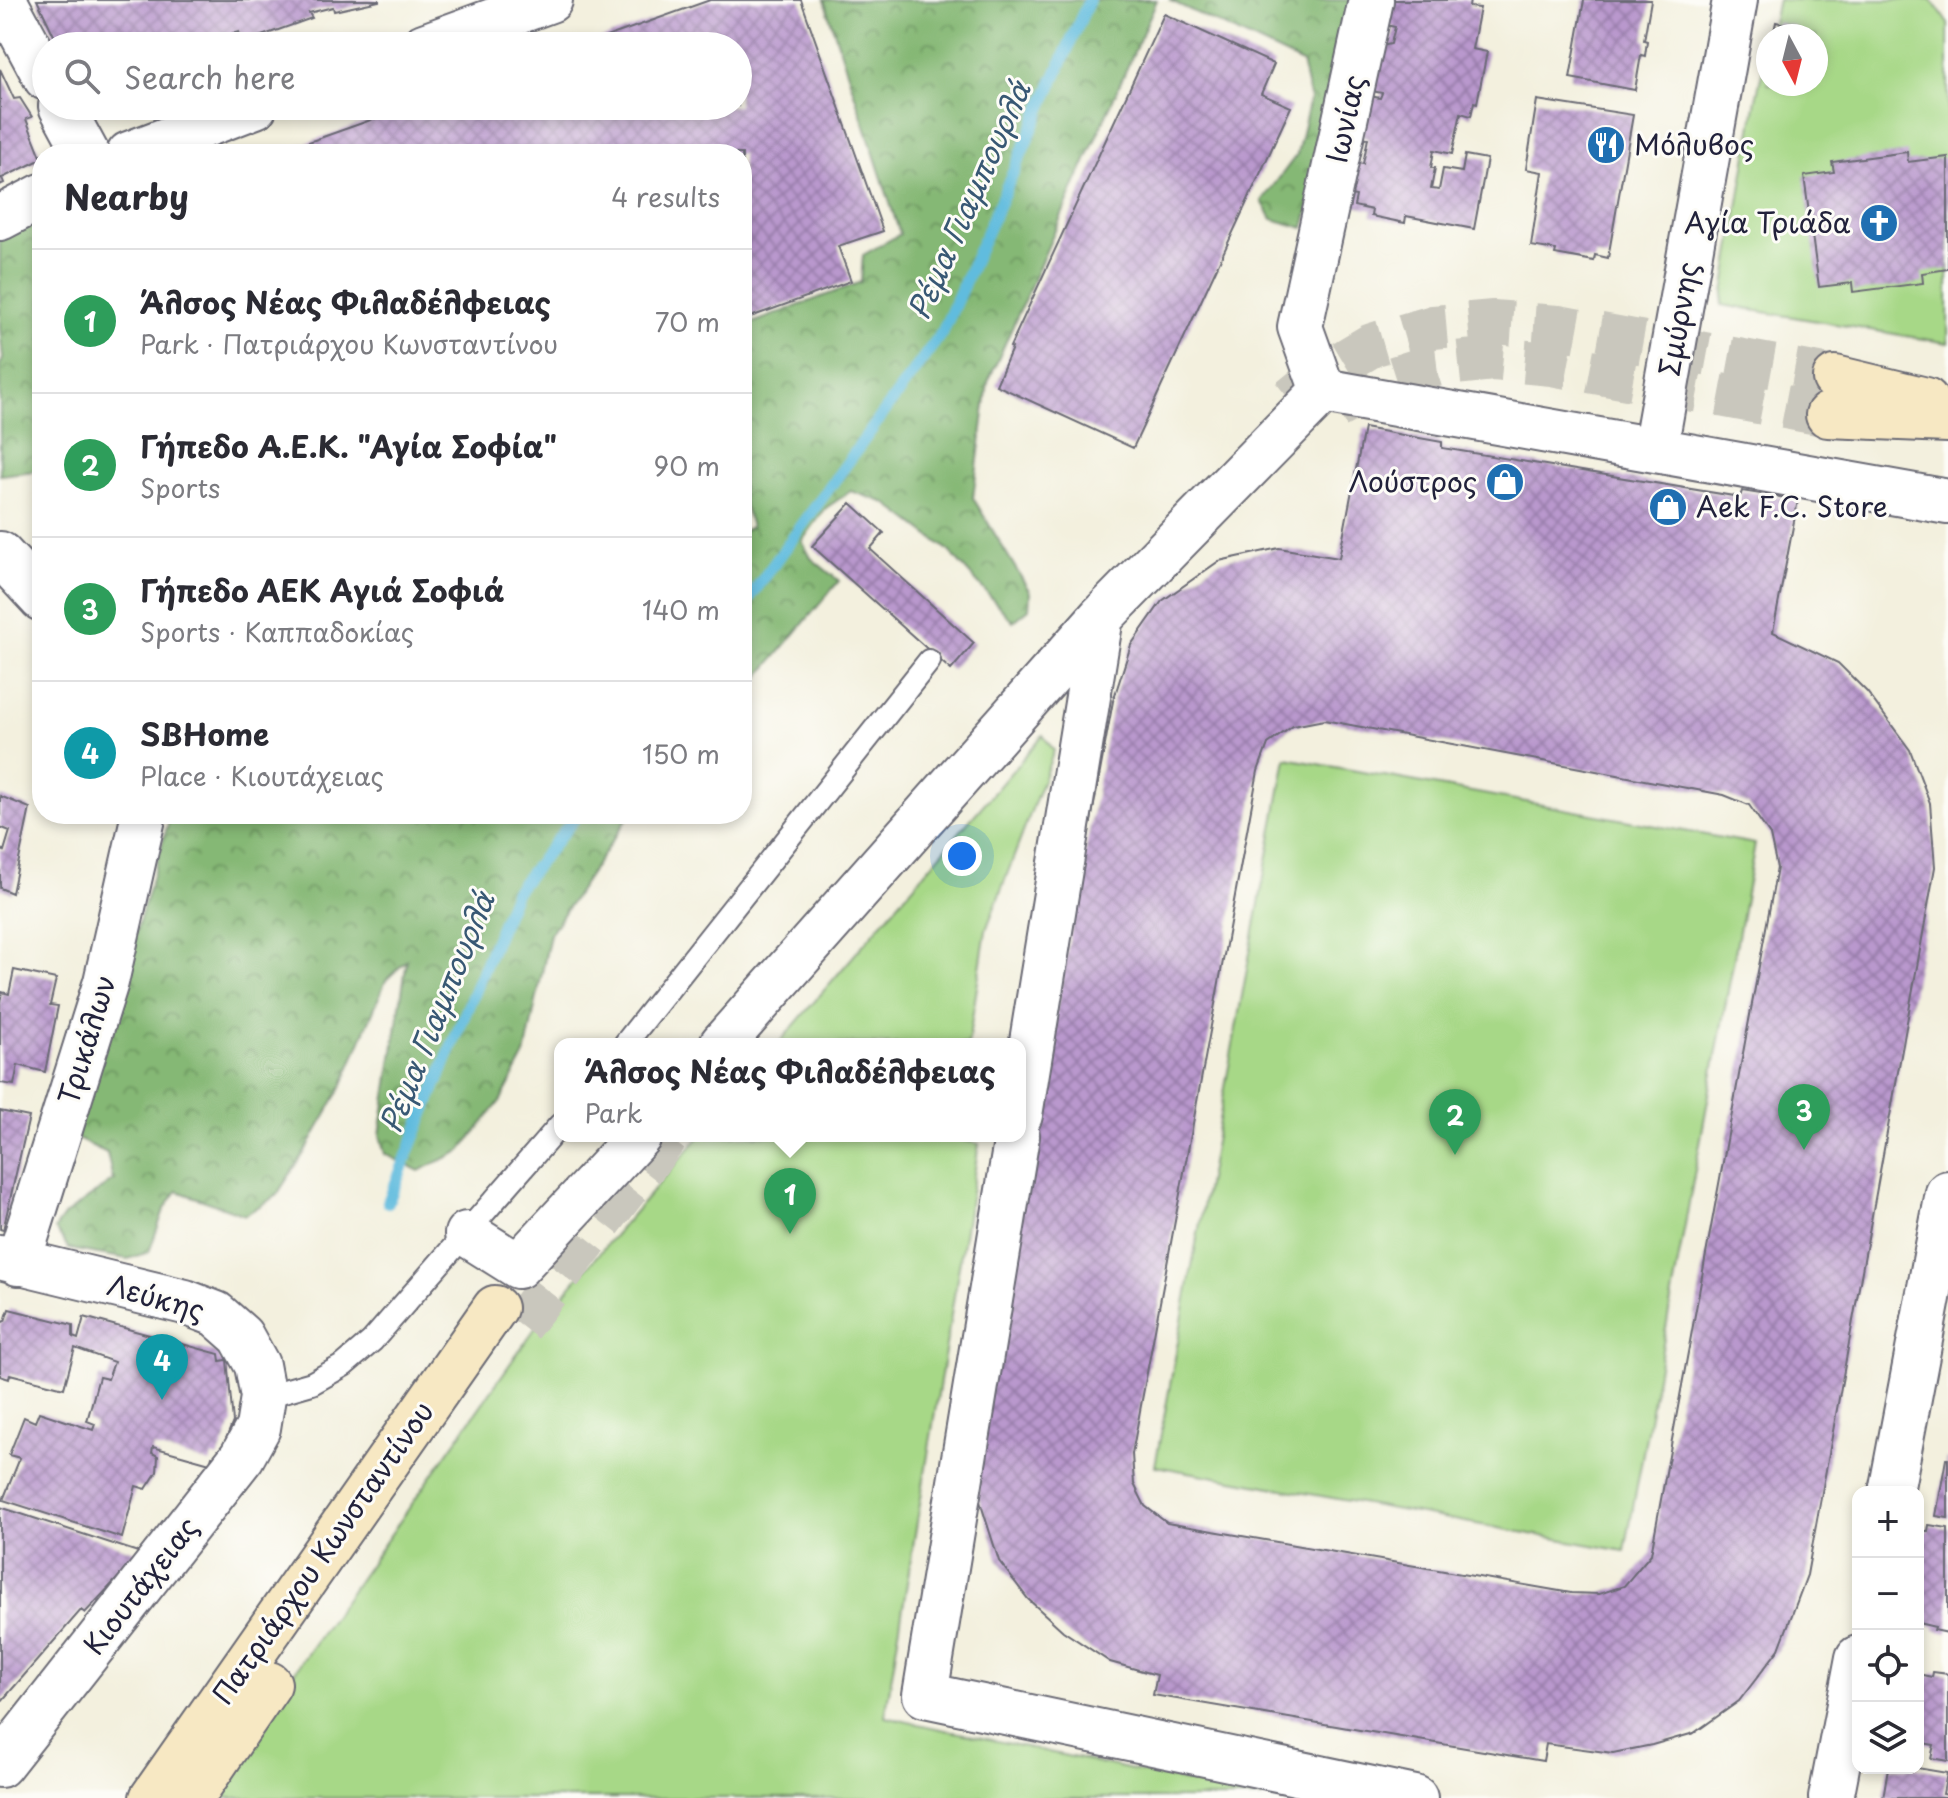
<!DOCTYPE html>
<html lang="en">
<head>
<meta charset="utf-8">
<style>
  :root { --surface:#fff; --page:#f2f2f3; --text:#2b2b33; --muted:#7c7c81; --line:#e1e1e2; --accent:#1f6fb2 }
  body { margin:0; font-family:"Playpen Sans",sans-serif; background:var(--page); color:var(--text) }
  .controls { position:absolute; right:24px; bottom:24px; display:grid; overflow:hidden; border-radius:16px; box-shadow:0 4px 12px #0003 }
  .controls button { width:72px; height:72px; display:grid; place-items:center; padding:0; border:0; border-bottom:2px solid var(--line); background:var(--surface); color:var(--text); font:40px sans-serif }
  .compass { position:absolute; left:1756px; top:24px; width:72px; height:72px; border-radius:50%; background:var(--surface); box-shadow:0 4px 12px #0003; rotate:173deg }
  .you { position:absolute; left:962px; top:856px; width:28px; height:28px; margin:-20px; border:6px solid #fff; border-radius:50%; background:#1a73e8; box-shadow:0 0 0 12px #1a73e833 }
  .badge { display:grid; place-items:center; width:52px; height:52px; border-radius:50%; background:var(--accent); color:#fff; font-size:26px; font-weight:700 }
  .pin { position:absolute; translate:-50% -66px; filter:drop-shadow(0 2px 4px #0008) }
  .pin::after { content:''; position:absolute; top:42px; width:28px; height:24px; background:inherit; clip-path:polygon(0 0,100% 0,50% 100%) }
  .popup { position:absolute; left:554px; top:1038px; width:472px; height:104px; box-sizing:border-box; display:grid; place-content:center; border-radius:16px; background:var(--surface); filter:drop-shadow(0 2px 6px #0005); font-size:26px; white-space:nowrap; color:var(--muted) }
  .popup b { font-size:30px; color:var(--text) }
  .popup::after { content:''; position:absolute; left:50%; top:100%; margin-left:-16px; border:16px solid transparent; border-top-color:var(--surface) }
  .list { margin:0; padding:0; list-style:none }
  h2 { display:flex; justify-content:space-between; align-items:center; height:104px; margin:0; padding:0 32px; font-size:34px }
  h2 small { font-size:26px; font-weight:400; color:var(--muted) }
  .list li { display:grid; grid-template-columns:52px 1fr auto; gap:24px; align-items:center; box-sizing:border-box; height:144px; padding:0 32px; border-top:2px solid var(--line) }
  .list b { display:block; font-size:30px; white-space:nowrap }
  .list p { margin:0; font-size:26px; white-space:nowrap; color:var(--muted) }
  .list em { font-size:26px; font-style:normal; color:var(--muted) }
  .icon { flex:none; width:44px; height:44px; fill:none; stroke:currentColor; stroke-width:2; stroke-linecap:round; stroke-linejoin:round }
  .map { position:relative; flex:none; width:1948px; height:1798px; overflow:hidden }
  .search { position:absolute; background:var(--surface); box-shadow:0 4px 12px #0003; left:32px; top:32px; width:720px; height:88px; display:flex; align-items:center; gap:20px; box-sizing:border-box; padding:0 28px; border-radius:44px; color:var(--muted); font-size:30px }
  .panel { position:absolute; background:var(--surface); box-shadow:0 4px 12px #0003; left:32px; top:144px; width:720px; height:680px; border-radius:32px }
  .map>svg:first-child { display:block }
  .green { fill:#a7d887; stroke:#647d61; stroke-width:2 }
  .forest { fill:url(#forest-crowns); stroke:#546d58; stroke-width:2 }
  .lines { fill:none; stroke-linecap:round; stroke-linejoin:round }
  .stream { stroke:#60bcde; stroke-width:12 }
  .building { fill:url(#building-cross-hatch); fill-rule:evenodd }
  .secondary-tunnel { stroke:#c9c7bd; stroke-width:44; stroke-dasharray:44 22; stroke-linecap:butt }
  .lane-casing { stroke:#6b6a74; stroke-width:26 }
  .street-casing { stroke:#6b6a74; stroke-width:48 }
  .secondary-casing { stroke:#6b6a74; stroke-width:48 }
  .lane { stroke:#fff; stroke-width:22 }
  .street { stroke:#fff; stroke-width:44 }
  .secondary { stroke:#f7e8c3; stroke-width:44 }
  .labels { text-anchor:middle; stroke-width:6; stroke-linejoin:round; paint-order:stroke }
  .street-label { font-size:28px; fill:#22223b; stroke:#fdfcf7 }
  .poi-label { font-size:28px; fill:#22223b; stroke:#fdfcf7; text-anchor:start }
  .water-label { font-size:30px; font-style:italic; fill:#385874; stroke:#fdfcf7 }
</style>
</head>
<body>
<div class="map">
<svg width="1948" height="1798" viewBox="0 0 1948 1798">
  <defs>
    <pattern id="forest-crowns" width="20" height="18" patternUnits="userSpaceOnUse" patternTransform="scale(2)"><rect width="20" height="18" fill="#85b874"/><path d="M2 6a3 3 0 1 1 6 0M12 15a3 3 0 1 1 6 0" fill="none" stroke="#6c9560"/></pattern>
    <pattern id="building-cross-hatch" width="8" height="8" patternUnits="userSpaceOnUse" patternTransform="scale(2)"><rect width="8" height="8" fill="#b998cd"/><path d="M0 0l8 8M0 8l8-8" fill="none" stroke="#967ca8"/></pattern>
  </defs>
  <rect width="100%" height="100%" fill="#fdfcf7"/>
  <filter id="ink" filterUnits="userSpaceOnUse"><feTurbulence type="fractalNoise" baseFrequency=".0125" numOctaves="2"/><feDisplacementMap in="SourceGraphic" scale="16" xChannelSelector="R" yChannelSelector="G"/><feConvolveMatrix kernelMatrix="1 2 1 2 8 2 1 2 1" color-interpolation-filters="sRGB"/></filter>
  <filter id="wash" filterUnits="userSpaceOnUse"><feTurbulence type="fractalNoise" baseFrequency=".006" numOctaves="4" result="noise"/><feDisplacementMap in="SourceGraphic" scale="32" xChannelSelector="R" yChannelSelector="G"/><feGaussianBlur stdDeviation="1.8" result="paint"/><feColorMatrix in="noise" values="0 0 0 0 0 0 0 0 0 0 0 0 0 0 0 0 0 1.4 0 .05"/><feComposite in="paint" operator="in"/></filter>
  <g filter="url(#wash)">
    <rect width="100%" height="100%" fill="#f3f0de"/>
    <path class="green" d="M1778 0H1932L1948 24V343L1722 305 1756 99 1768 46V84H1816V36H1770Z
      M1043 735 1054 751 986 930 968 1044H778Z
      M1286 758 1755 844 1625 1551 1155 1466Z
      M700 1136H953V1138L979 1144 885 1717 1263 1798H206L538 1324Z"/>
    <path class="forest" d="M824 0H1157L988 382 973 498 1030 592 1029 609 1013 622 948 550 886 503 851 491 826 508 802 541 811 558 839 581 742 697V531L751 527 742 497V327L861 282 863 255 900 234Z
      M1169 0H1364L1304 228 1272 219 1262 201 1297 154 1310 99 1302 63Z
      M42 213V470L0 475V365L3 359 0 328V236Z
      M171 814H630L550 934 525 1055 501 1100 461 1151 419 1171 385 1154 380 1135 407 960 386 980 343 1084 308 1147 276 1196 245 1215 177 1191 164 1210 149 1252 128 1259 69 1249 55 1229 65 1215 113 1180 107 1153 75 1138Z"/>
    <g class="lines">
      <path class="stream" d="M742 608 943 331 1089 0
        M388 1202 515 892 578 814"/>
    </g>
    <g id="blocks">
      <path class="building" d="M37 0H379V1L334 11 333 7 309 13 312 18 242 43 239 32 186 46H59Z
        M710 0H801L883 231 838 246 851 281 742 320V154H275L410 106H738V46H581Z
        M1391 0H1470L1469 7 1480 8 1472 49 1487 52 1477 103 1474 102 1471 116 1461 113 1452 154 1434 150 1431 168H1435L1431 189 1439 190 1443 169 1462 172 1465 155 1487 159 1474 229 1406 216 1405 223 1371 216 1372 210 1354 206 1356 196 1350 195 1356 163 1363 164 1368 138 1362 137 1370 96 1380 98 1382 93 1372 91 1382 46 1391 44 1393 35 1395 27 1386 25Z
        M1584 0H1651L1644 40 1647 41 1645 56 1641 55 1635 90 1570 78Z
        M1164 14 1274 64 1261 94 1291 107 1133 448 996 385 1012 348 1010 347Z
        M1776 22 1795 26 1793 36H1773Z
        M0 69 14 99 20 98 32 117 26 119 42 159 2 178 4 183 0 185Z
        M1537 100 1633 115 1608 258 1595 255 1594 261 1555 254 1556 250 1531 246 1542 172 1526 169Z
        M1907 152 1908 162 1948 157V269L1922 273 1923 283 1853 292 1852 283 1819 287 1804 176 1834 172 1832 162Z
        M1364 428 1442 442V448L1740 497 1742 491 1798 500 1773 632 1838 663 1867 692 1910 750 1930 803 1935 867 1807 1575 1779 1649 1739 1701 1694 1733 1652 1745 1613 1753 1546 1744 1543 1761 1153 1695 1157 1675 1110 1662 1063 1631 1028 1599 999 1561 978 1495 979 1432 1113 701 1131 645 1162 601 1219 561 1279 548 1339 558ZM1324 720 1724 795 1749 805 1770 835 1777 868 1651 1554 1624 1586 1599 1594 1571 1593 1167 1523 1145 1506 1134 1484 1132 1454 1258 771 1268 744 1293 726Z
        M851 503 884 533 870 549 974 643 951 670 812 546Z
        M0 796 30 808 12 893 0 888V849L4 851 10 831 0 827Z
        M14 970 56 979 50 1005 58 1006 45 1072 18 1065 14 1085 0 1083V1002L2 992 9 994Z
        M0 1111 29 1117 3 1230 0 1229Z
        M9 1309 73 1325V1337L78 1339 84 1317 219 1354 220 1361 227 1360 233 1422 218 1458 212 1456 210 1463 153 1447 152 1453 158 1456 157 1472 146 1489 136 1486 122 1538 3 1500 20 1458 9 1455 24 1417 35 1422 39 1412 93 1430 95 1424 87 1421 99 1377 108 1379 114 1362 75 1348 64 1388 10 1374 9 1379 0 1376V1323L5 1321Z
        M1946 1459H1948V1518L1936 1516Z
        M0 1507 141 1553 85 1613 81 1610 0 1703Z
        M1929 1525 1948 1528V1633L1934 1630 1935 1627 1918 1623V1556L1923 1531H1928Z
        M1933 1672 1948 1674V1761L1931 1758 1934 1745 1918 1742V1674L1932 1677Z
        M1888 1768H1917L1947 1773 1943 1794 1948 1795V1798H1883Z"/>
    </g>
  </g>
  <g filter="url(#ink)">
    <use href="#blocks" fill-opacity="0" stroke="#6b6a74" stroke-width="2"/>
    <g class="lines">
      <path class="secondary-tunnel" d="M1290 400 1318 377 1372 345 1433 327 1493 322 1558 327 1835 378
        M1336 407 1385 381 1435 365 1493 359 1552 364 1828 415
        M520 1325 667 1136"/>
      <g class="lane-casing">
        <path id="lane" d="M625 1044 929 661
          M263 1397 312 1383 344 1365 372 1341 560 1125"/>
      </g>
      <g class="street-casing">
        <path id="street" d="M4 0 46 78
          M424 46 550 0
          M61 106 87 154
          M129 154 255 106
          M0 218 42 196
          M1323 391 1300 327 1371 0
          M1655 449 1735 0
          M0 554 42 599
          M722 1044 1101 617 1323 391 1948 502
          M1020 1115 1101 617
          M1017 1136 925 1695 1415 1798
          M467 1234 518 1266 639 1136
          M0 1257 185 1302 216 1314 241 1336 257 1365 263 1397 258 1428 242 1457 0 1765
          M18 1263 106 982 144 814
          M1891 1492 1948 1193
          M1831 1798 1858 1658"/>
      </g>
      <g class="secondary-casing">
        <path id="secondary" d="M1835 378 1926 400
          M1828 415 1948 420
          M152 1798 495 1308
          M191 1798 269 1684"/>
      </g>
      <use href="#lane" class="lane"/>
      <use href="#street" class="street"/>
      <use href="#secondary" class="secondary"/>
    </g>
  </g>
  <defs>
    <g id="restaurant-disc" transform="scale(2)"><circle r="9.5" fill="#1f6fb2" stroke="#fdfcf7"/><path d="M-5-6h1v4h1v-4h1v4h1v-4h1v5L-1.5 .5V6h-2V.5L-5-1ZM5-6V6H3V1.5H1.5Q1.5-4 5-6Z" fill="#fff"/></g>
    <g id="church-disc" transform="scale(2)"><circle r="9.5" fill="#1f6fb2" stroke="#fdfcf7"/><path d="M-1.2-6h2.4v3.5h3.3v2.4h-3.3V6h-2.4V-.1h-3.3v-2.4h3.3Z" fill="#fff"/></g>
    <g id="shop-disc" transform="scale(2)"><circle r="9.5" fill="#1f6fb2" stroke="#fdfcf7"/><path d="M-5-2.5h2.3a2.7 3.5 0 0 1 5.4 0H5L5.5 6h-11ZM-1.5-2.5h3a1.5 2.3 0 0 0-3 0Z" fill="#fff"/></g>
  </defs>
  <g fill-rule="evenodd">
    <use href="#restaurant-disc" x="1606" y="145"/>
    <use href="#church-disc" x="1879" y="223"/>
    <use href="#shop-disc" x="1505" y="482"/>
    <use href="#shop-disc" x="1668" y="507"/>
  </g>
  <g class="labels">
    <g class="street-label">
      <text transform="translate(1346 119) rotate(-78)" y="10">Ιωνίας</text>
      <text transform="translate(1679 319) rotate(-80)" y="10">Σμύρνης</text>
      <text transform="translate(87 1040) rotate(-73)" y="10">Τρικάλων</text>
      <text transform="translate(156 1298) rotate(16)" y="10">Λεύκης</text>
      <text transform="translate(323 1553) rotate(-55)" y="10">Πατριάρχου Κωνσταντίνου</text>
      <text transform="translate(141 1586) rotate(-52)" y="10">Κιουτάχειας</text>
    </g>
    <g class="poi-label">
      <text x="1634" y="155">Μόλυβος</text>
      <text x="1851" y="233" text-anchor="end">Αγία Τριάδα</text>
      <text x="1477" y="492" text-anchor="end">Λούστρος</text>
      <text x="1696" y="517">Aek F.C. Store</text>
    </g>
    <g class="water-label">
      <text transform="translate(970 201) rotate(-66)" y="10">Ρέμα Γιαμπουρλά</text>
      <text transform="translate(438 1013) rotate(-68)" y="10">Ρέμα Γιαμπουρλά</text>
    </g>
  </g>
</svg>
<div class="controls">
<button>+</button>
<button>−</button>
<button><svg class="icon" aria-label="locate" viewBox="0 0 24 24"><circle cx="12" cy="12" r="6"/><path d="M12 2v4M12 18v4M2 12h4M18 12h4"/></svg></button>
<button><svg class="icon" aria-label="layers" viewBox="0 0 24 24"><path d="M12 4l9 5-9 5-9-5zM3 14l9 5 9-5"/></svg></button>
</div>
<svg class="compass" viewBox="-18 -18 36 36"><path d="M0-13l5 13h-10z" fill="#e53935"/><path d="M0 13l5-13h-10z" fill="#7c7c81"/></svg>
<div class="you"></div>
<div class="pin badge" style="left:790px;top:1234px;background:#2e9e5b">1</div>
<div class="popup"><b>Άλσος Νέας Φιλαδέλφειας</b>Park</div>
<div class="pin badge" style="left:1455px;top:1155px;background:#2e9e5b">2</div>
<div class="pin badge" style="left:1804px;top:1150px;background:#2e9e5b">3</div>
<div class="pin badge" style="left:162px;top:1400px;background:#0f9aa8">4</div>
<div class="search"><svg class="icon" aria-label="search" viewBox="0 0 24 24"><circle cx="10" cy="10" r="6"/><path d="M15 15l6 6"/></svg>Search here</div>
<section class="panel">
<h2>Nearby<small>4 results</small></h2>
<ul class="list">
<li><span class="badge" style="background:#2e9e5b">1</span><div><b>Άλσος Νέας Φιλαδέλφειας</b><p>Park · Πατριάρχου Κωνσταντίνου</p></div><em>70 m</em></li>
<li><span class="badge" style="background:#2e9e5b">2</span><div><b>Γήπεδο Α.Ε.Κ. &quot;Αγία Σοφία&quot;</b><p>Sports</p></div><em>90 m</em></li>
<li><span class="badge" style="background:#2e9e5b">3</span><div><b>Γήπεδο ΑΕΚ Αγιά Σοφιά</b><p>Sports · Καππαδοκίας</p></div><em>140 m</em></li>
<li><span class="badge" style="background:#0f9aa8">4</span><div><b>SBHome</b><p>Place · Κιουτάχειας</p></div><em>150 m</em></li>
</ul>
</section>
</div>
</body>
</html>
